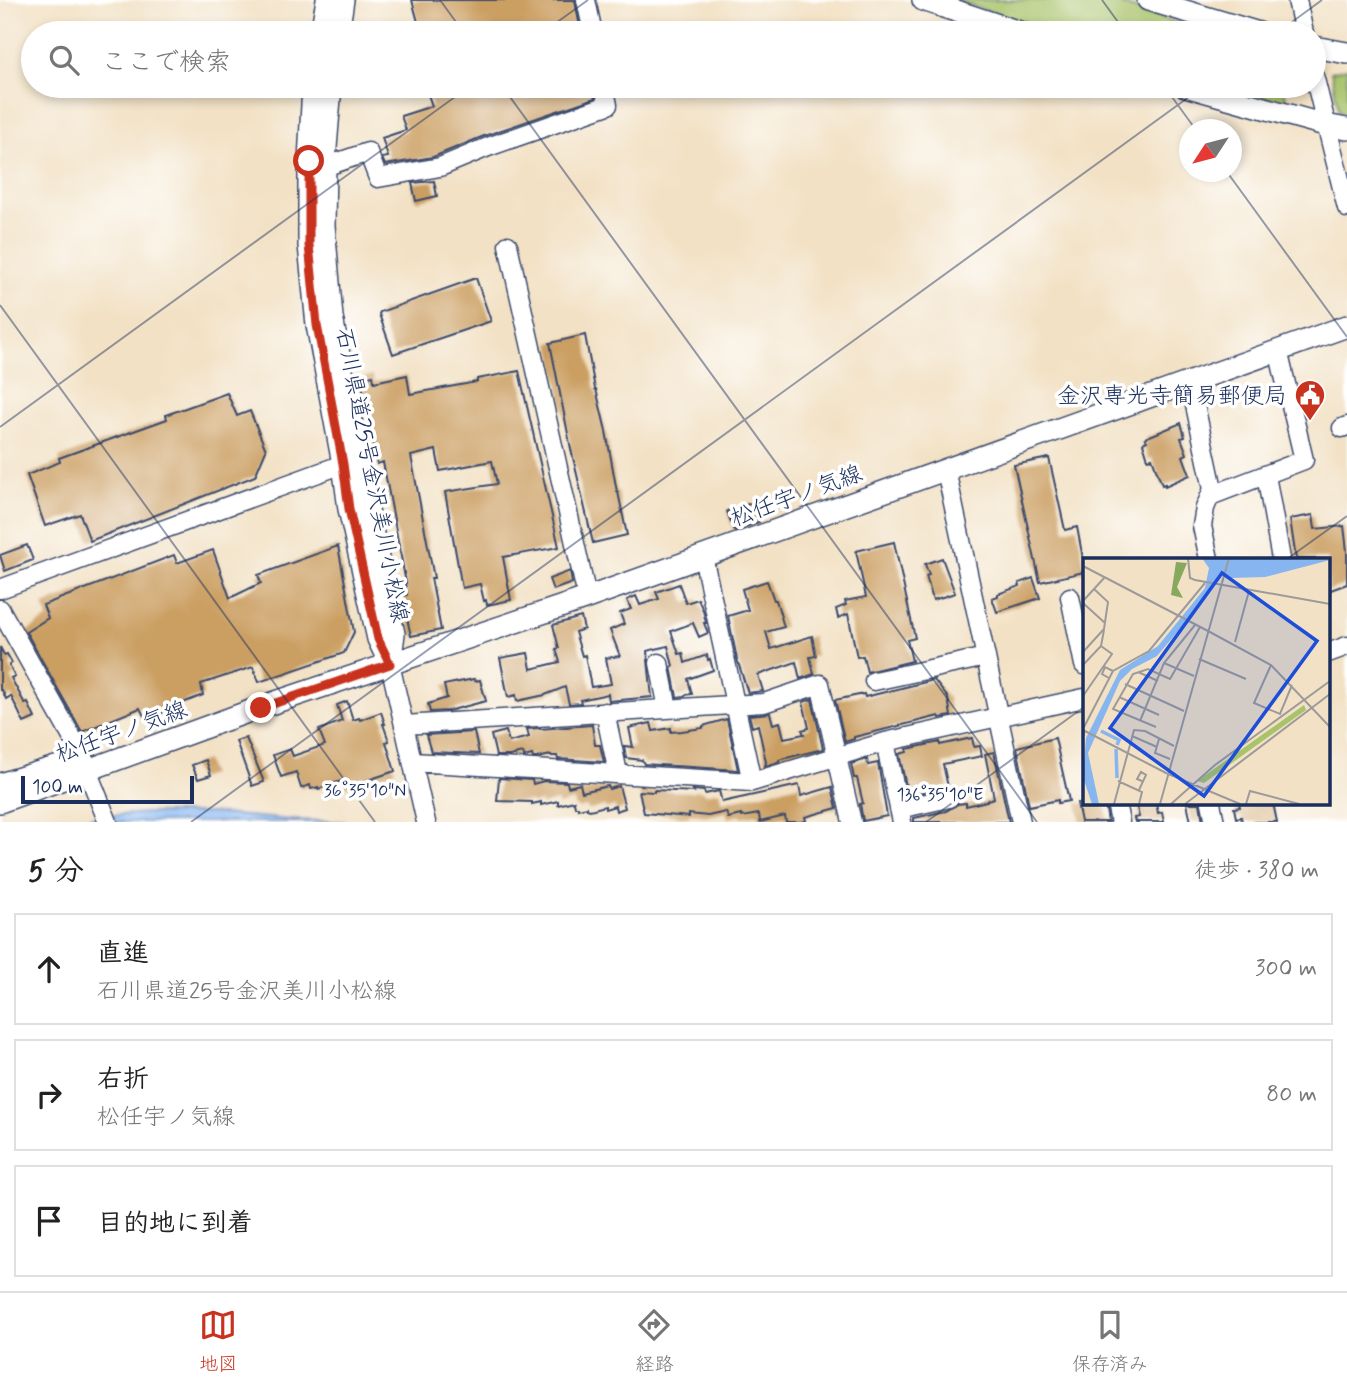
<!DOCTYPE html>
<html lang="ja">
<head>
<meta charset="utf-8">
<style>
  :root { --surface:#fff; --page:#f2f2f2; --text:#222; --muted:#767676; --line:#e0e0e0; --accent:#c8321e }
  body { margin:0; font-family:Mynerve,"Klee One",sans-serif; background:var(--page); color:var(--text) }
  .compass { position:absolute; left:1179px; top:119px; width:63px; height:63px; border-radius:50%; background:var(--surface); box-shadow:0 4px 10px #0003; rotate:234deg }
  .scale { position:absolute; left:21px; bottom:18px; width:173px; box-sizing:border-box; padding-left:7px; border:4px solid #1b2f5e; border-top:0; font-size:19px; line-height:24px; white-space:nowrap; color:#1b2f5e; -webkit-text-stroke:5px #fff; paint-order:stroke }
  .stop { position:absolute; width:21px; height:21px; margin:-16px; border:5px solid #c8321e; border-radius:50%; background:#fff }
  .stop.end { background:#c8321e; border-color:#fff; box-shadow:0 2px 7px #0008 }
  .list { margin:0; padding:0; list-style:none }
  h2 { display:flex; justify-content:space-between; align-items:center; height:91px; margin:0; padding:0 28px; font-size:30px }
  h2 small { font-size:23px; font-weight:400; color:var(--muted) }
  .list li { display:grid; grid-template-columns:46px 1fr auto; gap:21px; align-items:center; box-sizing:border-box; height:112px; margin:0 14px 14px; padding:0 14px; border:2px solid var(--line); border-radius:0px }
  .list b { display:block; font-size:26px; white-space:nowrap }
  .list p { margin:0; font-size:23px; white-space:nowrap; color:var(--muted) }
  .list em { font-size:23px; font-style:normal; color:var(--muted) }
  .icon { flex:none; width:38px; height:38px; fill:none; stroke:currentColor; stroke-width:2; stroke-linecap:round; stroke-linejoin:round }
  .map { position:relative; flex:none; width:1347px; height:822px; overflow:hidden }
  .search { position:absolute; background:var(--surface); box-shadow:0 4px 10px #0003; left:21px; right:21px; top:21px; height:77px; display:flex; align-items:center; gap:18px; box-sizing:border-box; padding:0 24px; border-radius:38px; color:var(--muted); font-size:26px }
  .sheet { height:469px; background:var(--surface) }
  nav { display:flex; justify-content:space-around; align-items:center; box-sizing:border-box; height:98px; border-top:2px solid var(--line); background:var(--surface); font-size:19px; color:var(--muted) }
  nav a { display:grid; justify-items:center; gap:4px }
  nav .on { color:var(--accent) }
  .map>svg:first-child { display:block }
  .green { fill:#a9c36a; stroke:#627964; stroke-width:2 }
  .water { fill:#86b5f0; stroke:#5072a7; stroke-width:2 }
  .building { fill:#cb9f62 }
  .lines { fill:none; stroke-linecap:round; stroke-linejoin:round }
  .minor-casing { stroke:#3b4a6d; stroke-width:21 }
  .major-casing { stroke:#3b4a6d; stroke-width:24 }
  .minor { stroke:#fff; stroke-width:18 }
  .major { stroke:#fff; stroke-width:21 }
  .route { stroke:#c8321e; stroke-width:9 }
  .ticks { fill:none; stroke:#1b2f5e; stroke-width:2; stroke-opacity:0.45 }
  .labels { text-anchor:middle; stroke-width:7; stroke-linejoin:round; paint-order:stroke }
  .poi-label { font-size:23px; fill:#1b2f5e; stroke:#fff; text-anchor:end }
  .street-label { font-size:23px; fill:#1b2f5e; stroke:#fff }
  .inset-river { fill:none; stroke:#86b5f0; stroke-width:3.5 }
  .inset-road { fill:none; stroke:#9c9a9b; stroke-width:2 }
  .view { fill:#1d4ed8; fill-opacity:0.15; stroke:#1d4ed8; stroke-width:3.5 }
  .inset-edge { fill:none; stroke:#1b2f5e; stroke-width:3.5 }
  .ticks-label { font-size:18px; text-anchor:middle; fill:#1b2f5e; stroke:#fff; stroke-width:7; stroke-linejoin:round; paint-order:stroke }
</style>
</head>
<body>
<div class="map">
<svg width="1347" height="822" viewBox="0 0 1347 822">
  <rect width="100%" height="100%" fill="#fff"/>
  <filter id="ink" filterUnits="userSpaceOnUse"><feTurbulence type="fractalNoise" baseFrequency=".0143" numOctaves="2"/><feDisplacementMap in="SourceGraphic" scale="14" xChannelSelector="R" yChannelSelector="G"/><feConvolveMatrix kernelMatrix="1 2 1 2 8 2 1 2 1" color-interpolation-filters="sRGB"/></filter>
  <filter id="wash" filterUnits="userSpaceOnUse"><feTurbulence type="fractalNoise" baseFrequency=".00686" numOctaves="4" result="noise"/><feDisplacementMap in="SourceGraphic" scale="28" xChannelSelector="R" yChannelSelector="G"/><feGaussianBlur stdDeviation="1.57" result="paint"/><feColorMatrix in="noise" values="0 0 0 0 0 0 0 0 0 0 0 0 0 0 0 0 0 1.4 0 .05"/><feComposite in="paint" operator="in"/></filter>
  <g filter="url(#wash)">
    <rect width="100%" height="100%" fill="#f2e1c4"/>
    <path class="green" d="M952 0H1108L1209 33H1059Z
      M1346 68H1347V113L1339 111 1331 72Z
      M1227 86H1283L1288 105Z"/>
    <path class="water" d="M145 813H211L293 820 348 822H74L93 817Z"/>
    <g id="blocks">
      <path class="building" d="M412 0H575L581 33H421Z
        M425 86H593L595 98 484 136 433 157 385 165 382 158 388 157 382 138 406 130 401 116 432 106Z
        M434 181 437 196 416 201 412 183Z
        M476 278 491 321 393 354 379 314 380 312Z
        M585 335 595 389H596L606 431 617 492H618L627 535 593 543 571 449 550 343Z
        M519 371 559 547 503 557 511 600 487 605 486 600 484 601 480 584 462 588 445 492 497 484 492 461 440 471 436 450 411 456 434 578H431L441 630 411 636 402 596 407 595 405 583H406L383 462 377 464 362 384 365 383 364 377 373 375 374 382 407 375 410 394 477 382V379Z
        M227 393 237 416 250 411 266 450 255 476 90 541 80 514 45 526 27 475 60 462 59 458 167 419 166 415Z
        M1181 423 1185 437 1181 438 1187 454 1183 456 1190 475 1165 486V484L1162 485 1152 458 1148 459 1143 443 1147 441 1145 438Z
        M1049 458 1065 530 1077 527 1084 564V572L1040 582 1014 465Z
        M752 503 759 522 734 531 727 511Z
        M1313 515 1315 529 1344 526 1347 551V584L1328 591V559H1296L1290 519Z
        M894 542 915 638 907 640 912 661 867 672 863 656 857 657 848 614 838 618 836 609 846 605 845 601 866 597 856 551Z
        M27 545 33 560 5 571 0 555Z
        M338 546 354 632 344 653 259 682 253 667 201 684 203 695 170 708 171 710 146 720 140 708 82 732 26 632 48 618 43 605 174 555 177 563 213 550 230 598 261 583 258 575Z
        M942 558 955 593 933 600 926 576 929 575 925 564Z
        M570 571 572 583 553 590 549 579Z
        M1033 578 1040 598 997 612 992 598 998 596V594L1020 586 1019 583Z
        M767 581 774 600H776L784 627 766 632 771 649 812 636 816 656 810 657 814 674 800 679 796 662 758 675 763 691 748 693 737 659 728 616 748 610 742 589Z
        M679 584 686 603 698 599 703 610 706 623H704L708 633 699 637 693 623 671 631 679 654 683 653 685 663 707 655 708 660 710 659 713 670 688 679 692 694 685 695V696L677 697 671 667 673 666 668 646 647 651 652 697 609 701 608 694 580 700 581 703 569 704 565 687 545 695 517 701 516 695 508 697 500 658 528 653 531 669 560 662 556 649 559 648 553 625 581 617 584 629 575 632 582 656 585 655 591 687 611 684 606 658 620 656 610 630 624 624 620 613 631 609 627 600 636 596 640 605 659 599 656 592Z
        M0 647 4 655 7 654 12 663 9 665 15 676 11 678 25 704 28 703 35 718 24 723 11 696 6 699 2 690H0Z
        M474 679 475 681 480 680 486 701 448 711 430 712 428 704 447 698 444 685Z
        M934 680 948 698 951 716 940 718 939 716 854 737V739L845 742 835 700 864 694 865 697Z
        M812 699 823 749 786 758 779 760V762L765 766 766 762 758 725 752 727 749 715 770 713 773 724 780 722 784 738 804 734 802 730 809 728 803 702Z
        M347 701 353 720 359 718 360 720 381 712 385 724H383L389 741 386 742 395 771 347 787 344 780 318 789V787L311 789 310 785 301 788 296 772 281 777 273 755 290 749 293 756 325 745 319 730 342 721 337 705Z
        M727 719 738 770 644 764 642 760 626 758 624 746 633 747 629 728 651 723 653 731 671 728V732L682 731 703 728V726Z
        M592 725 595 745H600L604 762 558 759 557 756H551V755L537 758H533L532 755 524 757 523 753 510 756H496L491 735 506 731 509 742 529 737 527 729 540 728V729Z
        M474 732 479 754 431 752 426 735Z
        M246 738 264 782 252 786 236 741Z
        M972 738 974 747 980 746 982 756 943 764 948 787 908 795 899 754 907 752V749L940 742V745Z
        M1055 738 1069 801 1058 803V800L1029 806 1017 747Z
        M994 752 1009 822H914V818L946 811 958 804 966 803V806L987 801V800L994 798 985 754Z
        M867 759 868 765 878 763 887 816 863 821 860 804 863 803 857 778H854L851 764Z
        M206 760 211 775 198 779 192 765Z
        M499 778 532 780 533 784 544 781 567 782 568 787 580 784 582 792 608 786 609 789 619 786 625 808 616 811 615 806 605 809V806L590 810 587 809V807L578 809V807H575L574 801 558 805V801L541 805V802L532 804V802L497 801Z
        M799 785 801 796 832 787 837 808 805 817 806 821 800 822H786L785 816 760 822 759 814 742 817 741 815 728 818 726 812 708 816 689 814V817L644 813 639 791 654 792V790L694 792 693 790 704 791 705 794 719 791 722 802Z
        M1077 803H1105L1108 822H1081Z
        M1136 803H1156L1158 813 1162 812 1164 822H1135L1134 818 1139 817Z
        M1187 803H1200L1203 822H1191Z
        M1239 803H1273L1277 822H1242L1241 817 1236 818 1234 808 1240 807Z"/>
    </g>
  </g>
  <g filter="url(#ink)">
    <use href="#blocks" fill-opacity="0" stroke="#3b4a6d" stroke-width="2"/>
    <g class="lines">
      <g class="minor-casing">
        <path id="minor" d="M586 0 593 33
          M1297 0 1304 33
          M1314 75 1347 208
          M324 167 368 152 378 178 440 167 488 147 608 105 604 86
          M508 245 587 597
          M1190 382 1213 489 1205 508 1202 526 1209 559
          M1342 428 1347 426
          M946 470 1021 822
          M1266 475 1281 559
          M1210 496 1304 460 1278 350
          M703 556 752 782
          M0 589 343 464
          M1070 597 1084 665
          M0 609 78 748 108 822
          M1328 653 1347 646
          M659 663 668 709
          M390 664 426 822
          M874 681 986 657
          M605 712 618 773
          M404 725 764 703 820 684 852 822
          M885 742 902 822
          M413 762 752 782 885 742 1084 698
          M1116 803 1120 822
          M1211 803 1215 822
          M899 809 949 798"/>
      </g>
      <g class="major-casing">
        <path id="major" d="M923 0 1022 33
          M1148 0 1259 33
          M321 33 327 0
          M338 33 343 0
          M1314 47 1347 53
          M313 86 309 161V245L317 325 343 464 349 509 378 639 390 664
          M331 86 325 160 324 226 332 317 366 501 394 634 390 664
          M1185 86 1325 125 1347 129
          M0 784 82 759
          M0 802 261 707 581 600 1347 326"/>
      </g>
      <use href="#minor" class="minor"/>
      <use href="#major" class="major"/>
    </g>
  </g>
  <g class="lines" filter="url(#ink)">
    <path class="route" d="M261 708 390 664 378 639 349 509 343 464 317 325 309 245V161"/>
  </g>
  <path class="ticks" d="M440 0 464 33M1102 0 1126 33M542 33 588 0M1277 33 1322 0M502 86 1037 822M1164 86 1196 130M1227 172 1347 337M0 305 375 822M0 427 470 86M1287 559 1347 516M191 822 1204 86M926 822 1084 707"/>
  <defs>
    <g id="civic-pin" transform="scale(1.575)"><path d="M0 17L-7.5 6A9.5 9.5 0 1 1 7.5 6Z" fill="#c8321e" stroke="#fff"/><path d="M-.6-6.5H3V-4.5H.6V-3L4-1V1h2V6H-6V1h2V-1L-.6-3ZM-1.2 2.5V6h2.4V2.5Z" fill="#fff"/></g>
  </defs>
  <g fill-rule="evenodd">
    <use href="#civic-pin" x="1310" y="395"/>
  </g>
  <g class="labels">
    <g class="poi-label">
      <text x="1287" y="403">金沢専光寺簡易郵便局</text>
    </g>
    <g class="street-label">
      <text transform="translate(373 475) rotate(79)" y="8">石川県道25号金沢美川小松線</text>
      <text transform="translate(796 495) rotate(-20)" y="8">松任宇ノ気線</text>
      <text transform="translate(121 731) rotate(-20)" y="8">松任宇ノ気線</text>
    </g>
  </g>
  <g transform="translate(1083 558)">
    <rect width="247" height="247" fill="#f2e1c4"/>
    <path d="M221 147 223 152 121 225 114 223Z" fill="#a9c36a"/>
    <path d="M93 4 104 5 94 29 100 40 88 37Z" fill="#86a95e"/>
    <path d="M119 0 247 2 182 19 147 20 136 16 123 40 74 98 49 111 37 123 5 195 16 246H9L0 219 3 180 37 112 75 88 122 30 126 10Z" fill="#86b5f0"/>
    <path class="inset-river" d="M18 173 36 182 34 187M33 191 34 220"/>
    <path class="inset-road" d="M105 0 107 20 112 22 247 46M0 8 125 73M0 43 22 19M0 45 22 65M125 73 188 107 247 169M152 84 166 33M0 94 21 71 25 44 11 31M116 101 163 121M81 105 111 118M0 107 18 88 21 72M188 107 171 145 197 156 209 127M55 114 75 123M26 120 19 116 22 109 30 113M42 126 101 153M0 138 29 96 18 88M36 139 76 157M57 163 81 105 112 67M73 169 30 151 50 116 65 111 87 121 117 69M0 171 30 113 66 93 122 25M0 178 2 173 83 215M49 178 74 189M76 181 72 195 87 201M83 215 157 246M35 223 59 234 56 246M56 232 63 217 58 214 54 221 59 223M31 246 51 172 62 173 91 188M77 246 146 0M88 246 132 207 247 123M102 246 247 136M163 246 167 233 216 246"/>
    <path class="view" d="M139 15 234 83 121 238 27 170Z"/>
    <rect width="247" height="247" class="inset-edge"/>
  </g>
  <g class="ticks-label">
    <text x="365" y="796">36°35'10"N</text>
    <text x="940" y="800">136°35'10"E</text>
  </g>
</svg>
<svg class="compass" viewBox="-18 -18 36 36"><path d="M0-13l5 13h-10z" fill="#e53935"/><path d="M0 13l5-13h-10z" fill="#767676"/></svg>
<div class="scale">100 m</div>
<div class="stop" style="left:309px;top:161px"></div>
<div class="stop end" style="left:261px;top:708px"></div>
<div class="search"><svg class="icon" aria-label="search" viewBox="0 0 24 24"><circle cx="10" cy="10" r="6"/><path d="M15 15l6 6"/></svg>ここで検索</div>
</div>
<section class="sheet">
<h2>5 分<small>徒歩 · 380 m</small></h2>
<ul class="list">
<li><svg class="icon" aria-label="ahead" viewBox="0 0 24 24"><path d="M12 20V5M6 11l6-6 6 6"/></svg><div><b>直進</b><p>石川県道25号金沢美川小松線</p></div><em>300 m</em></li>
<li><svg class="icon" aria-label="right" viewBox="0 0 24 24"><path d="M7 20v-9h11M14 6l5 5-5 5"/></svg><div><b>右折</b><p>松任宇ノ気線</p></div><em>80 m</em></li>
<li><svg class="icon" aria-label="arrive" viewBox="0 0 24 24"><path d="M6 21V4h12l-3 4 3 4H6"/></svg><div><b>目的地に到着</b></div></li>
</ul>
</section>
<nav>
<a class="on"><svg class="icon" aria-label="map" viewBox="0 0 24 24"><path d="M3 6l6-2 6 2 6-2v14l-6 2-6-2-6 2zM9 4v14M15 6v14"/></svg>地図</a>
<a><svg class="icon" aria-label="directions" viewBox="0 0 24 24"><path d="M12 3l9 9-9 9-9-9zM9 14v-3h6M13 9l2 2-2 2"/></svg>経路</a>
<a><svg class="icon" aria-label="saved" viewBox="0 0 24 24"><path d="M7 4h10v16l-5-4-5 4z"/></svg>保存済み</a>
</nav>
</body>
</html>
